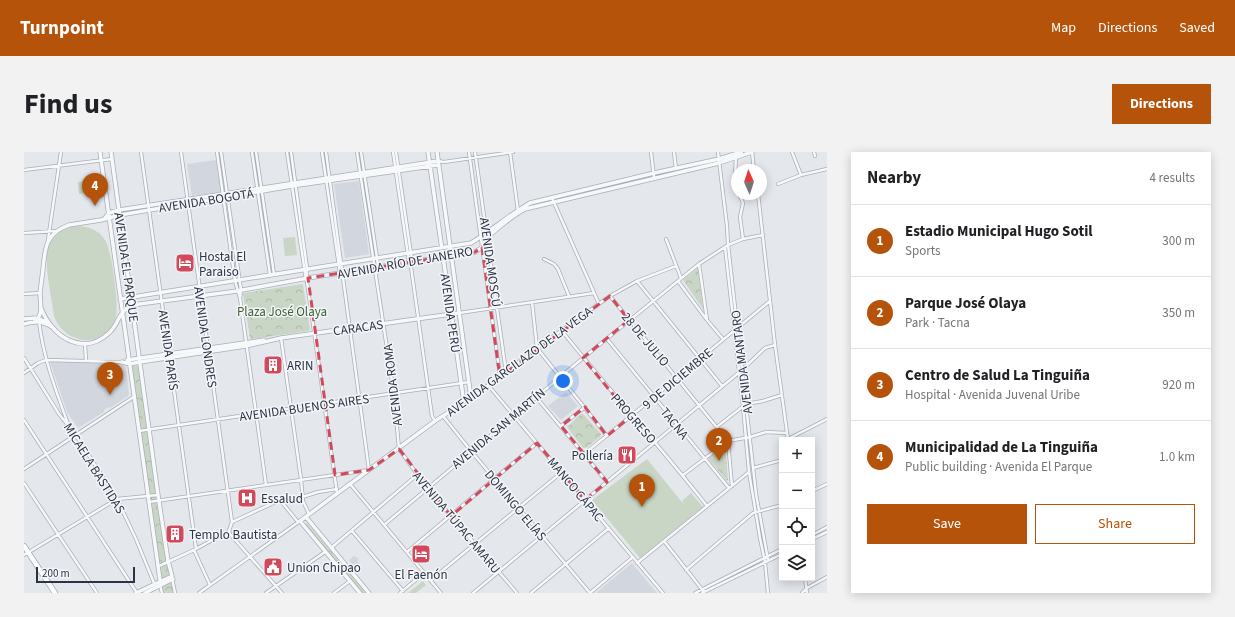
<!DOCTYPE html>
<html lang="en">
<head>
<meta charset="utf-8">
<style>
  :root { --surface:#fff; --page:#f2f2f2; --text:#202124; --muted:#757577; --line:#e0e0e0; --accent:#b45309 }
  body { margin:0; font-family:"Source Sans 3",sans-serif; background:var(--page); color:var(--text) }
  .controls { position:absolute; right:12px; bottom:12px; display:grid; overflow:hidden; border-radius:0px; box-shadow:0 2px 10px #0003 }
  .controls button { width:36px; height:36px; display:grid; place-items:center; padding:0; border:0; border-bottom:1px solid var(--line); background:var(--surface); color:var(--text); font:20px sans-serif }
  .compass { position:absolute; left:707px; top:12px; width:36px; height:36px; border-radius:50%; background:var(--surface); box-shadow:0 2px 10px #0003; rotate:357deg }
  .scale { position:absolute; left:12px; bottom:10px; width:99px; box-sizing:border-box; padding-left:4px; border:2px solid #2b3445; border-top:0; font-size:11px; line-height:14px; white-space:nowrap; color:#2b3445; -webkit-text-stroke:3px #f4f6f9; paint-order:stroke }
  .you { position:absolute; left:539px; top:229px; width:14px; height:14px; margin:-10px; border:3px solid #fff; border-radius:50%; background:#1a73e8; box-shadow:0 0 0 6px #1a73e833 }
  .badge { display:grid; place-items:center; width:26px; height:26px; border-radius:50%; background:var(--accent); color:#fff; font-size:13px; font-weight:700 }
  .pin { position:absolute; translate:-50% -33px; filter:drop-shadow(0 1px 2px #0008) }
  .pin::after { content:''; position:absolute; top:21px; width:14px; height:12px; background:inherit; clip-path:polygon(0 0,100% 0,50% 100%) }
  .list { margin:0; padding:0; list-style:none }
  h2 { display:flex; justify-content:space-between; align-items:center; height:52px; margin:0; padding:0 16px; font-size:17px }
  h2 small { font-size:13px; font-weight:400; color:var(--muted) }
  .list li { display:grid; grid-template-columns:26px 1fr auto; gap:12px; align-items:center; box-sizing:border-box; height:72px; padding:0 16px; border-top:1px solid var(--line) }
  .list b { display:block; font-size:15px; white-space:nowrap }
  .list p { margin:0; font-size:13px; white-space:nowrap; color:var(--muted) }
  .list em { font-size:13px; font-style:normal; color:var(--muted) }
  .actions { display:flex; gap:8px; padding:12px 16px }
  .actions a { flex:1; padding:9px 0; border:1px solid var(--accent); border-radius:0px; text-align:center; font-size:14px; color:var(--accent) }
  .actions .main { background:var(--accent); color:#fff }
  .icon { flex:none; width:22px; height:22px; fill:none; stroke:currentColor; stroke-width:2; stroke-linecap:round; stroke-linejoin:round }
  .map { position:relative; flex:none; width:803px; height:441px; overflow:hidden; border-radius:0px }
  header { display:flex; align-items:center; gap:24px; box-sizing:border-box; height:56px; padding:0 20px; background:var(--accent); color:#fff }
  header strong { font-size:19px }
  nav { display:flex; gap:22px; margin-inline-start:auto; font-size:14px }
  .intro { display:flex; align-items:center; justify-content:space-between; box-sizing:border-box; height:96px; padding:0 24px }
  h1 { margin:0; font-size:28px }
  .button { padding:10px 18px; border-radius:0px; background:var(--accent); color:#fff; font-size:14px; font-weight:700 }
  main { display:flex; gap:24px; padding:0 24px }
  aside { flex:1; background:var(--surface); border-radius:0px; box-shadow:0 2px 10px #0003 }
  .map>svg:first-child { display:block }
  .built { fill:#d2d6de }
  .green { fill:#c9d6c5 }
  .park { fill:url(#park-crowns) }
  .lines { fill:none; stroke-linecap:round; stroke-linejoin:round }
  .minor-casing { stroke:#a9aeb7; stroke-width:4 }
  .tertiary-casing { stroke:#a9aeb7; stroke-width:5 }
  .primary-casing { stroke:#a3abb8; stroke-width:6 }
  .minor { stroke:#f7f8fa; stroke-width:2.5 }
  .tertiary { stroke:#f7f8fa; stroke-width:3.5 }
  .primary { stroke:#fff; stroke-width:4.5 }
  .marked { fill:none; stroke:#d1495b; stroke-width:3; stroke-dasharray:8 5; stroke-linejoin:round }
  .labels { text-anchor:middle; stroke-width:3; stroke-linejoin:round; paint-order:stroke }
  .street-label { font-size:13px; fill:#2b3445; stroke:#f4f6f9 }
  .poi-label { font-size:13px; fill:#2b3445; stroke:#f4f6f9; text-anchor:start }
  .park-label { font-size:13px; fill:#3f6138; stroke:#f4f6f9 }
</style>
</head>
<body>
<header>
<strong>Turnpoint</strong>
<nav><a>Map</a><a>Directions</a><a>Saved</a></nav>
</header>
<div class="intro"><h1>Find us</h1><a class="button">Directions</a></div>
<main>
<div class="map">
<svg width="803" height="441" viewBox="0 0 803 441">
  <defs>
    <pattern id="park-crowns" width="20" height="18" patternUnits="userSpaceOnUse"><rect width="20" height="18" fill="#c9d6c5"/><path d="M2 6a3 3 0 1 1 6 0M12 15a3 3 0 1 1 6 0" fill="none" stroke="#adb8ab"/></pattern>
  </defs>
  <rect width="100%" height="100%" fill="#e4e7ec"/>
  <path class="built" d="M192 8 197 40 168 44 163 12Z
    M335 29 345 102 321 106 310 32Z
    M26 210 99 212 102 215 105 242 104 244 86 256 84 255 80 258V260L54 276 43 260Z
    M542 240 554 254 537 268 524 254Z
    M330 404 335 407 333 408 336 412 330 417 326 414 328 412 325 408Z
    M608 411 633 441H573V440Z"/>
  <path class="green" d="M71 28 72 40 55 42 54 30Z
    M52 74C64 74 75 78 81 88 88 98 96 158 91 169 79 199 39 191 30 164 28 151 26 139 24 126 21 98 21 80 52 74Z
    M271 85 273 103 261 104 259 86Z
    M623 307 661 354 658 349 667 341 679 355 616 406 568 348Z"/>
  <path class="park" d="M674 116 679 157 659 128Z
    M278 132 279 133 286 177 284 179 228 187 226 186 219 142 220 141Z
    M107 214H115L148 424 136 428Z
    M557 262H559L577 282 576 285 562 296H559L543 275Z
    M701 293 704 328 703 329 684 306Z
    M283 371 342 441H338L280 373Z
    M147 429 149 441H139L137 436Z
    M399 429 402 433 392 441H384Z"/>
  <g class="lines">
    <g class="minor-casing">
      <path id="minor" d="M117 0 172 397
        M157 0 208 370
        M193 0 211 129 216 146 242 333
        M197 0 217 138 216 146
        M228 0 246 123
        M232 0 250 122
        M263 0 282 128
        M267 0 283 116V130L313 341
        M298 0 316 121 318 126
        M333 0 370 242 375 297 403 336 493 441
        M337 0 353 106 354 115 353 121
        M369 0 385 110
        M372 0 388 109 387 115 408 264 411 269
        M445 0 476 224
        M451 0 482 220
        M486 0 494 59
        M627 0 630 25
        M650 0 652 17
        M694 0 703 74 704 93 732 342 744 408
        M728 0 730 18
        M768 0 777 23
        M790 0 791 4
        M712 5 711 24 713 34
        M414 9 420 10 489 0
        M0 18 88 7
        M754 32 777 23 803 17
        M715 42 719 51 716 65 719 87
        M734 42 751 193 764 288
        M528 46 575 152
        M0 81 32 79
        M642 87 657 126
        M24 88 37 0
        M701 95 719 254 725 320 736 386 741 410 744 441
        M520 107 530 112 534 117 545 144
        M675 112 683 168
        M613 129 698 234
        M654 129 683 168 699 187
        M0 142 16 141
        M586 144 704 289 708 334
        M508 150 513 196 583 284
        M435 161 570 141
        M15 169C19 205 32 239 44 272
        M538 179C585 238 636 294 683 354
        M257 186 277 327 279 349 285 362
        M583 187 705 336
        M61 192 62 209
        M0 206 35 262 51 282 93 347 112 387 130 431
        M0 221 14 211 22 208 98 210
        M464 233 639 441
        M512 245 583 330
        M447 246 513 196 586 144 613 129 652 114
        M419 264 447 299 566 441
        M0 268 113 441
        M537 274 561 255
        M694 274 722 252 739 249 758 243
        M115 279 445 230
        M764 287 803 267
        M560 302 607 264 746 149
        M729 316 758 308
        M0 317 111 244
        M659 323 704 289 726 285 742 280 763 281
        M0 331 73 441
        M326 332 417 441
        M788 339 803 332
        M256 348 274 370
        M125 350 345 318 302 0
        M360 373 559 206 675 112 704 93 719 87 739 83
        M205 379 206 382 258 441
        M328 379 379 439
        M788 383 803 375
        M788 387 803 380
        M640 389 680 440
        M307 396 393 323
        M170 398 186 433
        M383 400 513 291
        M0 403 93 347 134 343
        M613 411 725 320
        M135 414 170 398 205 379 208 370 256 348 278 345 294 340 313 337
        M662 418 729 361 758 353
        M148 426 151 441
        M781 426 783 441
        M407 428 538 320
        M136 433 138 441
        M175 441 276 369
        M242 441 301 400
        M310 441 326 429
        M376 441 400 421
        M449 441 718 218 741 196 751 193
        M507 441 585 376
        M566 441 609 405
        M671 441 758 397
        M678 441 758 402
        M778 441 783 436 803 425"/>
    </g>
    <g class="tertiary-casing">
      <path id="tertiary" d="M76 0 136 428
        M87 0 134 343 144 409 148 424 112 441
        M404 0 440 251
        M80 67 85 61 95 58 414 9
        M96 147 447 91C467 79 485 63 506 51L630 21 695 7 717 0
        M17 156C28 185 59 205 85 181 96 171 92 162 108 153L213 139 284 126 451 100C460 95 458 94 463 86 471 78 491 62 501 57L695 11 728 0
        M0 167 11 166 23 170
        M10 170C20 164 16 151 16 141 17 133 18 125 19 117 21 95 22 81 45 73L77 68 96 63 268 34 414 13
        M0 172C11 169 18 169 28 175
        M103 208 240 188
        M98 210 106 212 116 210 222 194 257 186 435 161
        M282 365 345 441
        M121 441 149 427
        M336 441 276 369 411 269 447 246 413 0"/>
    </g>
    <g class="primary-casing">
      <path id="primary" d="M0 394 31 441"/>
    </g>
    <use href="#minor" class="minor"/>
    <use href="#tertiary" class="tertiary"/>
    <use href="#primary" class="primary"/>
  </g>
  <path class="marked" d="M458 95 476 225 586 144 605 168 559 206 607 264 583 284 561 255 537 274 583 330 561 348 513 291 427 364 375 297 345 318 311 323 284 126 451 100Z"/>
  <defs>
    <g id="hotel-square" transform="scale(1)"><rect x="-9" y="-9" width="18" height="18" rx="4" fill="#d1495b" stroke="#f4f6f9"/><path d="M-6-4.5h1.5V1H6V5H4.5V3h-9V5H-6ZM-4 0a1.8 1.8 0 1 1 3.6 0ZM.5 0V-2.5h3Q6-2.5 6 0Z" fill="#fff"/></g>
    <g id="building-square" transform="scale(1)"><rect x="-9" y="-9" width="18" height="18" rx="4" fill="#d1495b" stroke="#f4f6f9"/><path d="M-4-6H4V6H1V3H-1V6H-4ZM-2.5-4.3h1.7v1.8h-1.7ZM.8-4.3h1.7v1.8H.8ZM-2.5-1h1.7V.8h-1.7ZM.8-1h1.7V.8H.8Z" fill="#fff"/></g>
    <g id="restaurant-square" transform="scale(1)"><rect x="-9" y="-9" width="18" height="18" rx="4" fill="#d1495b" stroke="#f4f6f9"/><path d="M-5-6h1v4h1v-4h1v4h1v-4h1v5L-1.5 .5V6h-2V.5L-5-1ZM5-6V6H3V1.5H1.5Q1.5-4 5-6Z" fill="#fff"/></g>
    <g id="hospital-square" transform="scale(1)"><rect x="-9" y="-9" width="18" height="18" rx="4" fill="#d1495b" stroke="#f4f6f9"/><path d="M-5-5h3v3.5h4V-5h3V5h-3V1.5h-4V5h-3Z" fill="#fff"/></g>
    <g id="civic-square" transform="scale(1)"><rect x="-9" y="-9" width="18" height="18" rx="4" fill="#d1495b" stroke="#f4f6f9"/><path d="M-.6-6.5H3V-4.5H.6V-3L4-1V1h2V6H-6V1h2V-1L-.6-3ZM-1.2 2.5V6h2.4V2.5Z" fill="#fff"/></g>
  </defs>
  <g fill-rule="evenodd">
    <use href="#hotel-square" x="161" y="111"/>
    <use href="#building-square" x="249" y="213"/>
    <use href="#restaurant-square" x="603" y="303"/>
    <use href="#hospital-square" x="223" y="346"/>
    <use href="#building-square" x="151" y="382"/>
    <use href="#hotel-square" x="397" y="402"/>
    <use href="#civic-square" x="249" y="415"/>
  </g>
  <g class="labels">
    <g class="street-label">
      <text transform="translate(182 48) rotate(-9)" y="5">AVENIDA BOGOTÁ</text>
      <text transform="translate(381 110) rotate(-10)" y="5">AVENIDA RÍO DE JANEIRO</text>
      <text transform="translate(467 110) rotate(82)" y="5">AVENIDA MOSCÚ</text>
      <text transform="translate(103 115) rotate(82)" y="5">AVENIDA EL PARQUE</text>
      <text transform="translate(427 161) rotate(82)" y="5">AVENIDA PERÚ</text>
      <text transform="translate(334 175) rotate(-8)" y="5">CARACAS</text>
      <text transform="translate(182 185) rotate(82)" y="5">AVENIDA LONDRES</text>
      <text transform="translate(622 187) rotate(50)" y="5">28 DE JULIO</text>
      <text transform="translate(145 198) rotate(82)" y="5">AVENIDA PARÍS</text>
      <text transform="translate(495 209) rotate(-36)" y="5">AVENIDA GARCILAZO DE LA VEGA</text>
      <text transform="translate(717 210) rotate(-97)" y="5">AVENIDA MANTARO</text>
      <text transform="translate(653 226) rotate(-40)" y="5">9 DE DICIEMBRE</text>
      <text transform="translate(368 233) rotate(-97)" y="5">AVENIDA ROMA</text>
      <text transform="translate(280 255) rotate(-8)" y="5">AVENIDA BUENOS AIRES</text>
      <text transform="translate(610 266) rotate(49)" y="5">PROGRESO</text>
      <text transform="translate(651 271) rotate(51)" y="5">TACNA</text>
      <text transform="translate(474 276) rotate(-40)" y="5">AVENIDA SAN MARTÍN</text>
      <text transform="translate(71 316) rotate(58)" y="5">MICAELA BASTIDAS</text>
      <text transform="translate(552 337) rotate(50)" y="5">MANCO CÁPAC</text>
      <text transform="translate(492 353) rotate(50)" y="5">DOMINGO ELÍAS</text>
      <text transform="translate(433 370) rotate(50)" y="5">AVENIDA TÚPAC AMARU</text>
    </g>
    <g class="poi-label">
      <text x="175" y="109">Hostal El<tspan x="175" dy="15">Paraiso</tspan></text>
      <text x="263" y="218">ARIN</text>
      <text x="589" y="308" text-anchor="end">Pollería</text>
      <text x="237" y="351">Essalud</text>
      <text x="165" y="387">Templo Bautista</text>
      <text x="263" y="420">Union Chipao</text>
      <text x="397" y="427" text-anchor="middle">El Faenón</text>
    </g>
    <g class="park-label">
      <text x="258" y="164">Plaza José Olaya</text>
    </g>
  </g>
</svg>
<div class="controls">
<button>+</button>
<button>−</button>
<button><svg class="icon" aria-label="locate" viewBox="0 0 24 24"><circle cx="12" cy="12" r="6"/><path d="M12 2v4M12 18v4M2 12h4M18 12h4"/></svg></button>
<button><svg class="icon" aria-label="layers" viewBox="0 0 24 24"><path d="M12 4l9 5-9 5-9-5zM3 14l9 5 9-5"/></svg></button>
</div>
<svg class="compass" viewBox="-18 -18 36 36"><path d="M0-13l5 13h-10z" fill="#e53935"/><path d="M0 13l5-13h-10z" fill="#757577"/></svg>
<div class="scale">200 m</div>
<div class="you"></div>
<div class="pin badge" style="left:618px;top:355px">1</div>
<div class="pin badge" style="left:695px;top:309px">2</div>
<div class="pin badge" style="left:86px;top:243px">3</div>
<div class="pin badge" style="left:71px;top:54px">4</div>
</div>
<aside>
<h2>Nearby<small>4 results</small></h2>
<ul class="list">
<li><span class="badge">1</span><div><b>Estadio Municipal Hugo Sotil</b><p>Sports</p></div><em>300 m</em></li>
<li><span class="badge">2</span><div><b>Parque José Olaya</b><p>Park · Tacna</p></div><em>350 m</em></li>
<li><span class="badge">3</span><div><b>Centro de Salud La Tinguiña</b><p>Hospital · Avenida Juvenal Uribe</p></div><em>920 m</em></li>
<li><span class="badge">4</span><div><b>Municipalidad de La Tinguiña</b><p>Public building · Avenida El Parque</p></div><em>1.0 km</em></li>
</ul>
<div class="actions"><a class="main">Save</a><a>Share</a></div>
</aside>
</main>
</body>
</html>
